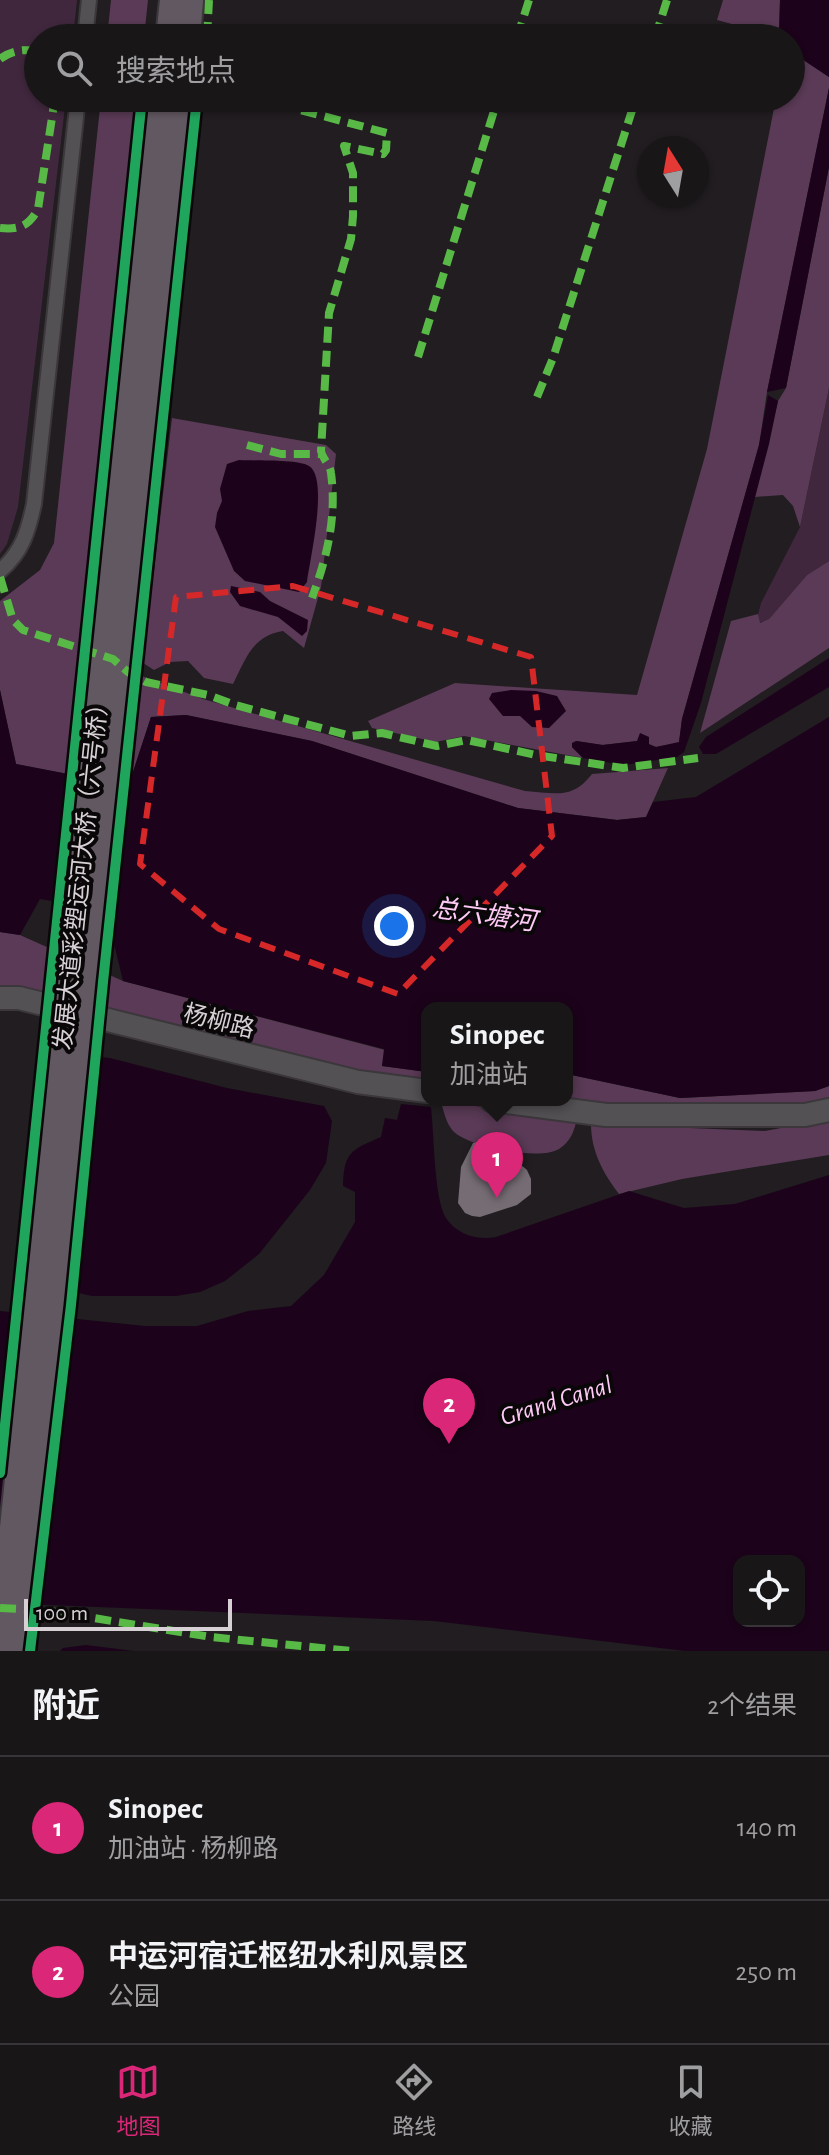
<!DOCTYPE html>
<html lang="zh">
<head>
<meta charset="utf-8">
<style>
  :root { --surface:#191618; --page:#221f21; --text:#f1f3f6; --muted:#9f9fa2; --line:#373537; --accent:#db2777 }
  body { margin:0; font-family:"Alegreya Sans","Noto Sans SC",sans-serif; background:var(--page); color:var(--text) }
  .controls { position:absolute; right:24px; bottom:24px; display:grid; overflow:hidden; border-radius:16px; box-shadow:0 2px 6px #0004 }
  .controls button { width:72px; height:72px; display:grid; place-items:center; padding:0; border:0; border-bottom:2px solid var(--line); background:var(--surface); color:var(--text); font:40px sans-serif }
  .compass { position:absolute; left:637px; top:136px; width:72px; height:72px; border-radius:50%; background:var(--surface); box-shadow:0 2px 6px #0004; rotate:349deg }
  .scale { position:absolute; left:24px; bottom:20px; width:208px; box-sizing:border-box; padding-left:8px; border:4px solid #d7d1d6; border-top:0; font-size:22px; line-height:28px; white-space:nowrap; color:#d7d1d6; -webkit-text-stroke:6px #0a0709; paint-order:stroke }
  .you { position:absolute; left:394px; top:926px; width:28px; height:28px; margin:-20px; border:6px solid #fff; border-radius:50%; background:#1a73e8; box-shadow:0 0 0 12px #1a73e833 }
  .badge { display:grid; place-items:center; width:52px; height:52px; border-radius:50%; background:var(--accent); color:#fff; font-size:26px; font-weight:700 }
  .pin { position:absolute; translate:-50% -66px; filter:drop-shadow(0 2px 4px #0008) }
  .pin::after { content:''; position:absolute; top:42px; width:28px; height:24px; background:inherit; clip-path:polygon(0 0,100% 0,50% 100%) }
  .popup { position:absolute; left:421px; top:1002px; width:152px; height:104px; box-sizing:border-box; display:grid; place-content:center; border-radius:16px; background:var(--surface); filter:drop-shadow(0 2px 6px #0005); font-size:26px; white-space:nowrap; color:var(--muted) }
  .popup b { font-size:30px; color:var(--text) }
  .popup::after { content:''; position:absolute; left:50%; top:100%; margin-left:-16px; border:16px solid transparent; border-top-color:var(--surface) }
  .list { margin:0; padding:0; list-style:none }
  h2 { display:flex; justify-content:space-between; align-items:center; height:104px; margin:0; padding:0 32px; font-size:34px }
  h2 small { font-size:26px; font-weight:400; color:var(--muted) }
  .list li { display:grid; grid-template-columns:52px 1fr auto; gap:24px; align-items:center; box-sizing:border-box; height:144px; padding:0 32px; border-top:2px solid var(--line) }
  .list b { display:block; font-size:30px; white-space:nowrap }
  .list p { margin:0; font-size:26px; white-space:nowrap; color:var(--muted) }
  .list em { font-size:26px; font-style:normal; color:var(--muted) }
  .icon { flex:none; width:44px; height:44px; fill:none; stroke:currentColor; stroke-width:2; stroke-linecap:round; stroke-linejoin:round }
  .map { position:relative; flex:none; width:829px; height:1651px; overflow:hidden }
  .search { position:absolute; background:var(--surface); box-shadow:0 2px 6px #0004; left:24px; right:24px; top:24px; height:88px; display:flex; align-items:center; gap:20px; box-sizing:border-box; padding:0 28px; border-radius:44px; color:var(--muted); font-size:30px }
  .sheet { height:392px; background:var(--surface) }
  nav { display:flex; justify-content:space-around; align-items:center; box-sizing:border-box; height:112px; border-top:2px solid var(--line); background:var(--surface); font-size:22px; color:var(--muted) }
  nav a { display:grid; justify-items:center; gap:4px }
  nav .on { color:var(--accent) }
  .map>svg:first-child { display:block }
  .green { fill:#40273d }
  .forest { fill:#5a3a56 }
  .water { fill:#1c031b; fill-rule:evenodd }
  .pier { fill:#211d20 }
  .building { fill:#766c74 }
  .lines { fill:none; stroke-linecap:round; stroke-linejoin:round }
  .street-casing { stroke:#3b373b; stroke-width:18 }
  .secondary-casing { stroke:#3b373b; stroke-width:26 }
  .primary-casing { stroke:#3b373b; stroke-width:28 }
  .street { stroke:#545154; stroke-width:14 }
  .secondary { stroke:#545154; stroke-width:22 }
  .primary { stroke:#625861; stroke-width:24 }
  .primary-bridge-casing { stroke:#3b373b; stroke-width:28; stroke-linecap:butt }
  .primary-bridge { stroke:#625861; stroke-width:24 }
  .quiet { stroke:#58b947; stroke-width:8; stroke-dasharray:16 8; stroke-linecap:butt }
  .cycleway-casing { stroke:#0a0709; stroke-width:15 }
  .cycleway { stroke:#20a55d; stroke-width:10 }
  .marked { fill:none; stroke:#d62828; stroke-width:6; stroke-dasharray:16 10; stroke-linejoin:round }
  .labels { text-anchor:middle; stroke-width:8; stroke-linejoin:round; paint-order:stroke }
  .street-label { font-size:24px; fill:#d7d1d6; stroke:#0a0709 }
  .water-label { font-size:26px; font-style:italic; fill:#fecaf6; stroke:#0a0709 }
</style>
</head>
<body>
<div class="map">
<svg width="829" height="1651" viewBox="0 0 829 1651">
  <rect width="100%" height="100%" fill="#211d20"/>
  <path class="green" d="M0 0H77L73 38H38V98H66L18 507 7 544 0 554Z
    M829 388V561L807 575 769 619 759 623 758 614 761 603 800 527Z"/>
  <path class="forest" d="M111 0H148L144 38H107Z
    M723 0H780L779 34 783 38 717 20Z
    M791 46 805 61 829 77V88L767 392 759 445 682 719 679 743 656 747 638 741 602 745 576 741 572 747 583 758 464 736 436 742 372 728 368 721 455 683 637 695 707 449 776 98H791Z
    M101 98H137L78 652 203 699 525 791C555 793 572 800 592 774L668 768 646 817 617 820 518 808 312 741 186 715 151 717 132 775 109 782 16 764 0 690V601L40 570 54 543Z
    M829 167V388L800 527 793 506 783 495 755 497 778 401 786 388Z
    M172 418 326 445 336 454 321 587 304 648 283 631C252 636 246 659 233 684L204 678 188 661 170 662 154 670 143 663Z
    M829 561V648L700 733 731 621 758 614 760 623 769 619 807 575Z
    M0 932 20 935 123 981 385 1050 382 1066 427 1072V1086L0 989Z
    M567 1074 680 1098 815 1091 829 1086V1103L809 1108 594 1106 567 1100Z
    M441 1102 577 1118C574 1132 571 1141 559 1149 540 1161 468 1147 453 1131 446 1123 444 1112 441 1102Z
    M829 1119V1155L682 1179 619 1194C603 1173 591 1151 591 1124L765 1131Z"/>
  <path class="water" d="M780 0H829V77L805 61 791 46V38H783L779 34Z
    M829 88V167L786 388 767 392Z
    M768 395 778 401 769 444 701 703 684 752 677 757 624 765 583 758 572 747V743L576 741 603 745 637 741 640 733 649 737V744L656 747 679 742 682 719 759 445Z
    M239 460C255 461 297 459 309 466 329 478 310 559 307 582L299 592 245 581 234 571 215 527 217 513 222 501 220 489 227 464Z
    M231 586 260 592 270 601 308 620 307 631 302 636 278 617 240 606 230 592Z
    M829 658V687L716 754H703L699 747 706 737Z
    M0 690 16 764 109 782 132 775 151 717 186 715 312 741 518 808 617 820 646 817 653 802 696 797 829 717V1086L815 1091 680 1098 567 1074V1008H427V1072L382 1066 384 1049 123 981 106 910 40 899 20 935 0 932Z
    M511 690 536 691 557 696 566 711 549 728 532 727 520 716H503L489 699 492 693Z
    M48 1051 110 1058 227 1088 324 1106 332 1121 326 1163 310 1190 259 1254 225 1281 200 1292 176 1296H92L27 1281Z
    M401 1104 431 1107C434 1132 434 1200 446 1218 456 1234 478 1241 496 1237L629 1191 684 1208 735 1204 829 1175V1651H685L434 1621 0 1603V1311L145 1326H197L248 1311 291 1306 324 1275 355 1222V1192L343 1186C344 1152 351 1150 381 1137L385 1118 397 1120ZM739 1561H799V1621H739Z
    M86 1645 134 1651H60L63 1648Z"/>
  <path class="pier" d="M69 771 109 778 128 772 110 944 103 914 56 905Z
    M47 1047 99 1053 74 1296 25 1285 20 1272 44 1050Z"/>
  <path class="building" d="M487 1140 493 1141 527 1170 531 1179V1194L517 1205 480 1217 472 1216 465 1213 458 1203 461 1167 473 1143Z"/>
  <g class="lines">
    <g class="street-casing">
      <path id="street" d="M85 38 89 0
        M0 571C22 552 28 532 34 504L78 98"/>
    </g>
    <g class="secondary-casing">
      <path id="secondary" d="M0 998H19L358 1082 427 1091
        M491 1100 606 1115H805L829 1110"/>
    </g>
    <g class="primary-casing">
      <path id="primary" d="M168 38 172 0
        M188 38 191 0"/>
    </g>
    <use href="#street" class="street"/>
    <use href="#secondary" class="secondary"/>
    <use href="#primary" class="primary"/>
    <g class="primary-bridge-casing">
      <path id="primary-bridge" d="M0 1643 161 98
        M21 1651 181 98"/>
    </g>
    <use href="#primary-bridge" class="primary-bridge"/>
    <path class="quiet" d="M207 38 209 0
      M517 38 529 0
      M655 38 667 0
      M0 59C12 50 24 49 38 51
      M255 98 387 133 386 150 383 154 344 146 353 173V216L351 239 329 313 321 451C323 460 330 464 331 473 337 517 327 557 312 598
      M0 228C19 230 29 226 38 209L55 98
      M418 357 498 98
      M537 397 553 358 636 98
      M247 445 281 454H322
      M0 577 13 620 23 630 113 659 128 672 146 682 208 695 235 705 351 736 382 733 437 746 467 740 536 755 623 768 698 758
      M0 1608 44 1610 211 1637 351 1651"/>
    <g class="cycleway-casing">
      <path id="cycleway" d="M0 1473 142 98
        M30 1651 71 1305 103 982 197 98"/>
    </g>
    <use href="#cycleway" class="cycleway"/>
  </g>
  <path class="marked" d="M293 586 531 657 552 836 398 994 219 929 140 864 176 597Z"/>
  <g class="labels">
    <g class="street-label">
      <text transform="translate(81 871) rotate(-84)" y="8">发展大道彩塑运河大桥（六号桥）</text>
      <text transform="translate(219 1021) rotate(14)" y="8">杨柳路</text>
    </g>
    <g class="water-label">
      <text transform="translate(484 914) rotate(8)" y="9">总六塘河</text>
      <text transform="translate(556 1400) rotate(-17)" y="9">Grand Canal</text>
    </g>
  </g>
</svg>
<div class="controls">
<button><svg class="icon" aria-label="locate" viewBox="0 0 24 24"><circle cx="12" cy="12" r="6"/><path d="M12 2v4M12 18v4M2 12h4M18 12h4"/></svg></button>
</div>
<svg class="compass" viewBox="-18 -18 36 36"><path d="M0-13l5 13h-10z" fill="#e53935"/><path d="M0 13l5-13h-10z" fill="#9f9fa2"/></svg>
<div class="scale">100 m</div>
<div class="you"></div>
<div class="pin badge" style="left:497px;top:1198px">1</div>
<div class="popup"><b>Sinopec</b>加油站</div>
<div class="pin badge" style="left:449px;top:1444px">2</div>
<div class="search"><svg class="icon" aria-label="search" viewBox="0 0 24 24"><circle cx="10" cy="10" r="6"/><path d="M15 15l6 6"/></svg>搜索地点</div>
</div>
<section class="sheet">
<h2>附近<small>2个结果</small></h2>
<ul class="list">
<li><span class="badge">1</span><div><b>Sinopec</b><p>加油站 · 杨柳路</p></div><em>140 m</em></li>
<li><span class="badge">2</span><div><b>中运河宿迁枢纽水利风景区</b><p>公园</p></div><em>250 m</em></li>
</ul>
</section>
<nav>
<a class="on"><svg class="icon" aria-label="map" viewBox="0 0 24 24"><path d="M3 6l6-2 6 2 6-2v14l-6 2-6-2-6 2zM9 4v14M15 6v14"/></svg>地图</a>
<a><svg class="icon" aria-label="directions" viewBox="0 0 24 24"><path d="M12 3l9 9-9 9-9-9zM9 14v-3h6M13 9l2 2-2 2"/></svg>路线</a>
<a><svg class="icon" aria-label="saved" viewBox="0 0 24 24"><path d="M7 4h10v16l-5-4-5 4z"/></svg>收藏</a>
</nav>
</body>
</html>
